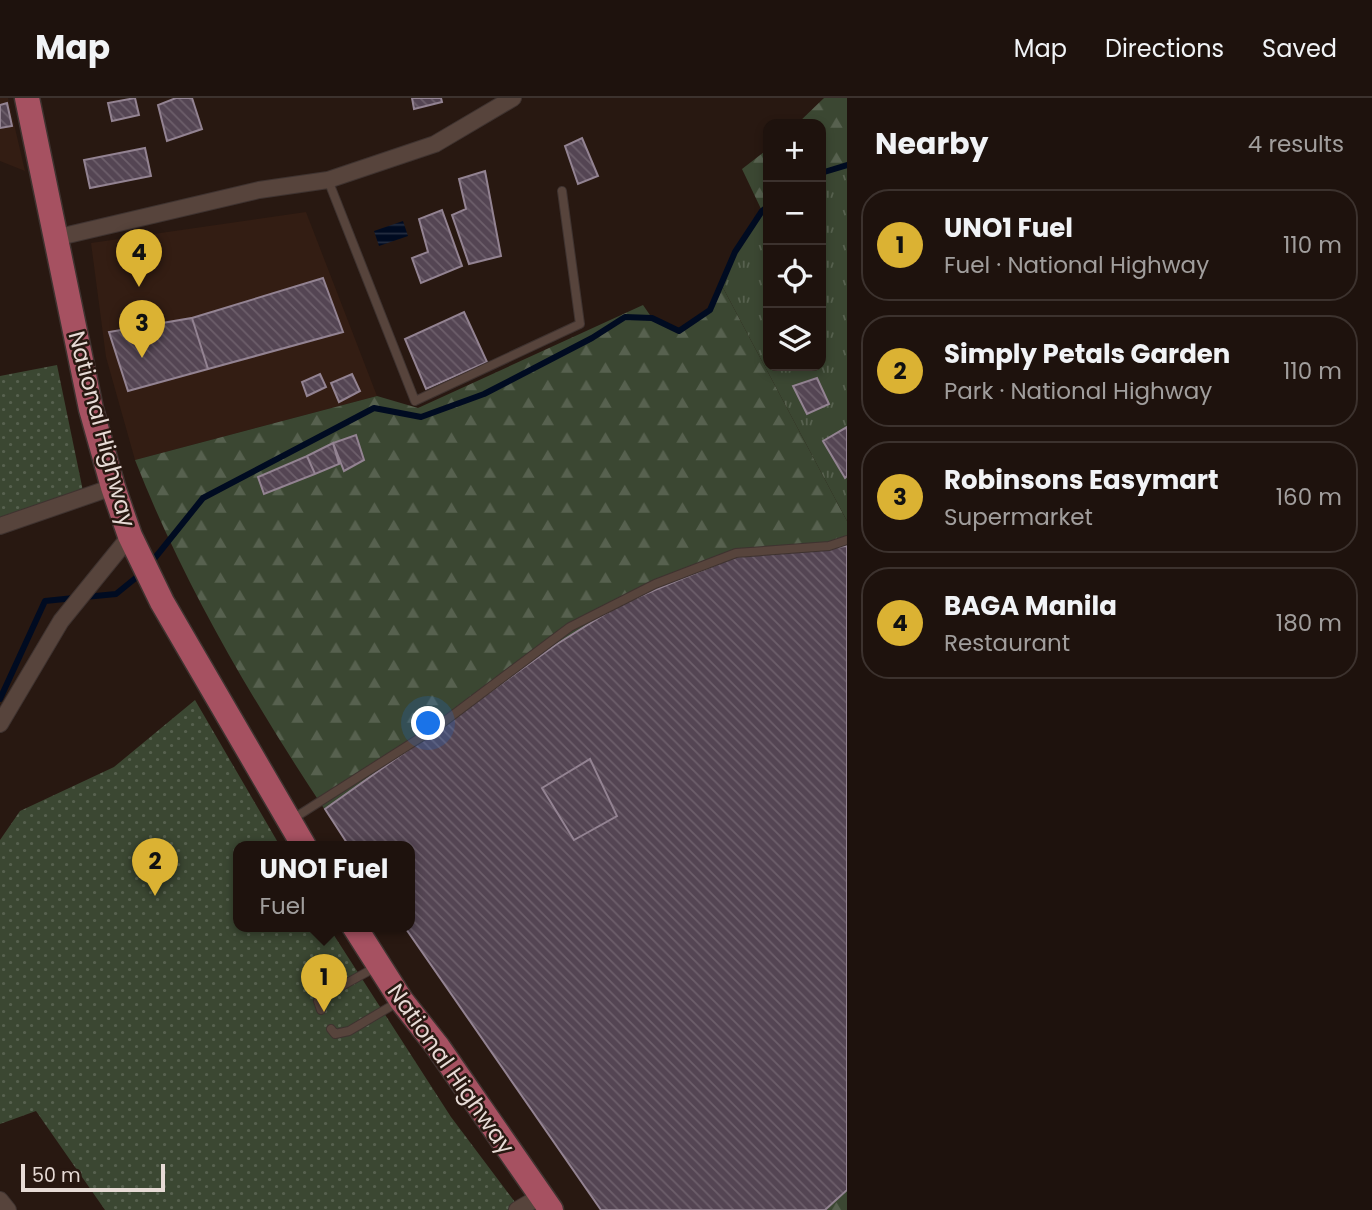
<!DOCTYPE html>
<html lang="en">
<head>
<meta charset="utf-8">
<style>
  :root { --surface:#1e120d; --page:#261b16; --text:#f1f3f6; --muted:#a19e9d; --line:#3c322e; --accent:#dbb233 }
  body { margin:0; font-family:Poppins,sans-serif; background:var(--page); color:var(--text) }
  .controls { position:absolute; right:21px; top:21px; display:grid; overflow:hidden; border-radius:14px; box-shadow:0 4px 10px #0003 }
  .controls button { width:63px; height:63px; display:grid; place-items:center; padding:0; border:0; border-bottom:2px solid var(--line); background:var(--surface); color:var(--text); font:35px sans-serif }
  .scale { position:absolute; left:21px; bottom:18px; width:144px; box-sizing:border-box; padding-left:7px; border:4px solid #e7dbd6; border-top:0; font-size:19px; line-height:24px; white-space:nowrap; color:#e7dbd6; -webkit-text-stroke:5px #281811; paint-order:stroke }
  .you { position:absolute; left:429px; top:626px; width:24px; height:24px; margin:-18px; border:5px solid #fff; border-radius:50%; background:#1a73e8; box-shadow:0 0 0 10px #1a73e833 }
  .badge { display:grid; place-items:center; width:46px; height:46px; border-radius:50%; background:var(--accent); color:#111; font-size:23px; font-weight:700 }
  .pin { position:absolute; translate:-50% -58px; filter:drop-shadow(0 2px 4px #0008) }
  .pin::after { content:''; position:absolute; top:37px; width:24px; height:21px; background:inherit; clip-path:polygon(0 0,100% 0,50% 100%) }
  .popup { position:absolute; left:233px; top:743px; width:182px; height:91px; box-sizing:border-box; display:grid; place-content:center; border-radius:14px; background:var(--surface); filter:drop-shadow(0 2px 5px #0005); font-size:23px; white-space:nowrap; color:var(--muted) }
  .popup b { font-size:26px; color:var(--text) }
  .popup::after { content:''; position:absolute; left:50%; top:100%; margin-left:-14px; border:14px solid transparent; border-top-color:var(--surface) }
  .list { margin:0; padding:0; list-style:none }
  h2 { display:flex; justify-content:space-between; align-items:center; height:91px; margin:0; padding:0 28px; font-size:30px }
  h2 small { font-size:23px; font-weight:400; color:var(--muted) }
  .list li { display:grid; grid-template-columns:46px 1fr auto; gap:21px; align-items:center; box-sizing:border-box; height:112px; margin:0 14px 14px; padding:0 14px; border:2px solid var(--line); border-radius:28px }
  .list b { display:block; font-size:26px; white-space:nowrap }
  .list p { margin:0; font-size:23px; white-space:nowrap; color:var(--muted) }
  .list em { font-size:23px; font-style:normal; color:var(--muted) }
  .icon { flex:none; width:38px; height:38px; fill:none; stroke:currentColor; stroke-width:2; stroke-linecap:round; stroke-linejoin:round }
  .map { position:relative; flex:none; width:847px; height:1112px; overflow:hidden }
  header { display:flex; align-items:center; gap:42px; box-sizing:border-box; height:98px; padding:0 35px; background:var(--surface); border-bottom:2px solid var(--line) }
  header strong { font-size:33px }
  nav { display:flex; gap:38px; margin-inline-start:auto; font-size:24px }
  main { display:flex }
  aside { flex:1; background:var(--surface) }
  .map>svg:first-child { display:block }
  .built { fill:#331d13 }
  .grass { fill:url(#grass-dots) }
  .forest { fill:url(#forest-firs) }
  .park { fill:url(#park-tufts) }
  .water { fill:url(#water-rules) }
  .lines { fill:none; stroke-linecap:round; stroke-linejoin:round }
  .stream { stroke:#000b21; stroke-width:6 }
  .building { fill:url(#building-back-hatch); stroke:#938392; stroke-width:2 }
  .service-casing { stroke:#3f3330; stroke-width:10 }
  .minor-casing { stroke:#3f3330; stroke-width:18 }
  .primary-casing { stroke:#3f3330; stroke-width:27 }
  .service { stroke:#57443c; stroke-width:8 }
  .minor { stroke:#57443c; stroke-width:16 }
  .primary { stroke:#a65161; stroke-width:24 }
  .labels { text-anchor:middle; stroke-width:5; stroke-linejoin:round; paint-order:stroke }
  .street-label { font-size:23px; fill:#e7dbd6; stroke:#281811 }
</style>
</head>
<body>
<header>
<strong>Map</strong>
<nav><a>Map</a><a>Directions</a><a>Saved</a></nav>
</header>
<main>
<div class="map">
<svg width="847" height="1112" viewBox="0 0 847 1112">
  <defs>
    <pattern id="grass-dots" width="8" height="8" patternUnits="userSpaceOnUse" patternTransform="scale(1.75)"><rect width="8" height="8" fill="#3b4732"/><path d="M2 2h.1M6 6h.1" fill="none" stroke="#57614f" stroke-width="1.8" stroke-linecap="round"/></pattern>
    <pattern id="forest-firs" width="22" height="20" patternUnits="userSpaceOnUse" patternTransform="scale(1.75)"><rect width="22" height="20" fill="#3b4732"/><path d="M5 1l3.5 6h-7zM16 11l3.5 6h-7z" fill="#57614f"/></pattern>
    <pattern id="park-tufts" width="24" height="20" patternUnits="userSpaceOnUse" patternTransform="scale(1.75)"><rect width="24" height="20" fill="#3b4732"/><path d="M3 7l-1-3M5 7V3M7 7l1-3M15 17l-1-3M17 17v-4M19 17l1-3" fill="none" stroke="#57614f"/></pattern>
    <pattern id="water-rules" width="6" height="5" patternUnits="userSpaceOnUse" patternTransform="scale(1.75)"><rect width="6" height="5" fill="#000b21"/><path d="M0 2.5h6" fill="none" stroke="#252e40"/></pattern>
    <pattern id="building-back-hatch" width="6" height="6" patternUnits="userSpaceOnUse" patternTransform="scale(1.75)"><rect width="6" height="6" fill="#544553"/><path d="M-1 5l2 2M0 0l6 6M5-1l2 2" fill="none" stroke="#6d5f6b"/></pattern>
  </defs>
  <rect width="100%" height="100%" fill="#281811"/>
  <path class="built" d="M0 0H8L25 73 0 63Z
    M306 114 377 298 135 362 106 259 91 145Z"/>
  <path class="grass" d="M57 267 83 393 0 423V278Z
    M195 602 280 748H238V828H328L451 1019 521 1112H105L36 1013 0 1026V742L20 713 114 669Z"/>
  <path class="forest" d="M824 0H847V67L821 75V26H797Z
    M768 51V108L762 113 742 71Z
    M721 186 847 423V1112H601L404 828H410V748H349C267 627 188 498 135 362L377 298 418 310 643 207 652 220 679 233 710 212Z"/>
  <path class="park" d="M847 64V423L721 186 735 154 762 113 768 108V268H821V74Z"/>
  <path class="water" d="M403 123 408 138 379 148 374 133Z"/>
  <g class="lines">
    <path class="stream" d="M821 75 847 67
      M150 466 203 400 374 310 421 319 484 296 592 240 625 219 652 220 679 233 710 212 735 154 762 113 768 108
      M85 499 116 496 143 474
      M0 601 45 503 74 500"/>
  </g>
  <path class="building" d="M135 0 139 17 112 23 108 5Z
    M176 0H192L202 31 167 43 158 7Z
    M412 0H441L442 4 414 11Z
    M7 5 12 28 0 30V7Z
    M582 40 598 78 578 86 565 48Z
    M145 50 151 78 90 90 84 62Z
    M485 73 501 158 469 166 452 117 466 111 459 81Z
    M442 112 462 168 421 185 412 160 428 154 419 121Z
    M323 180 343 234 208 271 192 220Z
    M464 214 487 264 426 291 405 241Z
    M192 220 208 271 128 293 109 234Z
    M320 276 326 289 307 298 302 284Z
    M352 276 360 293 339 304 331 285Z
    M817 280 829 306 807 316 793 288Z
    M847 329V378L845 380 823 343Z
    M356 337 364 362 344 373 333 345Z
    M333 345 339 366 315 376 307 358Z
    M307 358 315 376 264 396 258 379Z
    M847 448V1092L825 1112H601L404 828H410V748H349L325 711 557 546 621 506 734 459Z
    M590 661 617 718 574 742 542 690Z"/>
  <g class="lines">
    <g class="service-casing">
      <path id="service" d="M328 82 415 303 580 226 562 93
        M291 722 437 629 570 529 655 486 736 455 829 448 847 442
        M321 912 318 903 320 900 376 869
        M331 931 335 936 349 933 398 904"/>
    </g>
    <g class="minor-casing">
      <path id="minor" d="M55 140 259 92 328 82 435 46 513 0
        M0 428 113 389
        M0 626 61 523 130 438
        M0 1102 8 1112
        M517 1112 541 1098"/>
    </g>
    <g class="primary-casing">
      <path id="primary" d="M27 0 91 311 113 389 130 438 162 504 304 748
        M354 828 401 902 438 949 551 1112"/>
    </g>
    <use href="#service" class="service"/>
    <use href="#minor" class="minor"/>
    <use href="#primary" class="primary"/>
  </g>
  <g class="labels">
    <g class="street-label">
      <text transform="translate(102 331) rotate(75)" y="8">National Highway</text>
      <text transform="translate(451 971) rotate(55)" y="8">National Highway</text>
    </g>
  </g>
</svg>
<div class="controls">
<button>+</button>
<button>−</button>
<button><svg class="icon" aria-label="locate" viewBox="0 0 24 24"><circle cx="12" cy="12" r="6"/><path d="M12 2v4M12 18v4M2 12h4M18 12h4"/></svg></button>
<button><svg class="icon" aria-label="layers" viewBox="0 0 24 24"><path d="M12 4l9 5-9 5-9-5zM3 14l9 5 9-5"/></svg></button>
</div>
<div class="scale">50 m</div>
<div class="you"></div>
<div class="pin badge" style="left:324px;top:914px">1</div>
<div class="popup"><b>UNO1 Fuel</b>Fuel</div>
<div class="pin badge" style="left:155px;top:798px">2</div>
<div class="pin badge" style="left:142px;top:260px">3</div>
<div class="pin badge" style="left:139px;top:189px">4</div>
</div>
<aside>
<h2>Nearby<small>4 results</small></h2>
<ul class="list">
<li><span class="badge">1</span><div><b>UNO1 Fuel</b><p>Fuel · National Highway</p></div><em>110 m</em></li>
<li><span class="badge">2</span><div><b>Simply Petals Garden</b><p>Park · National Highway</p></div><em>110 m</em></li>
<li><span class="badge">3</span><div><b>Robinsons Easymart</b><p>Supermarket</p></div><em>160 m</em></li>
<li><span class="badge">4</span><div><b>BAGA Manila</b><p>Restaurant</p></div><em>180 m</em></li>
</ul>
</aside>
</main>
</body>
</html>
